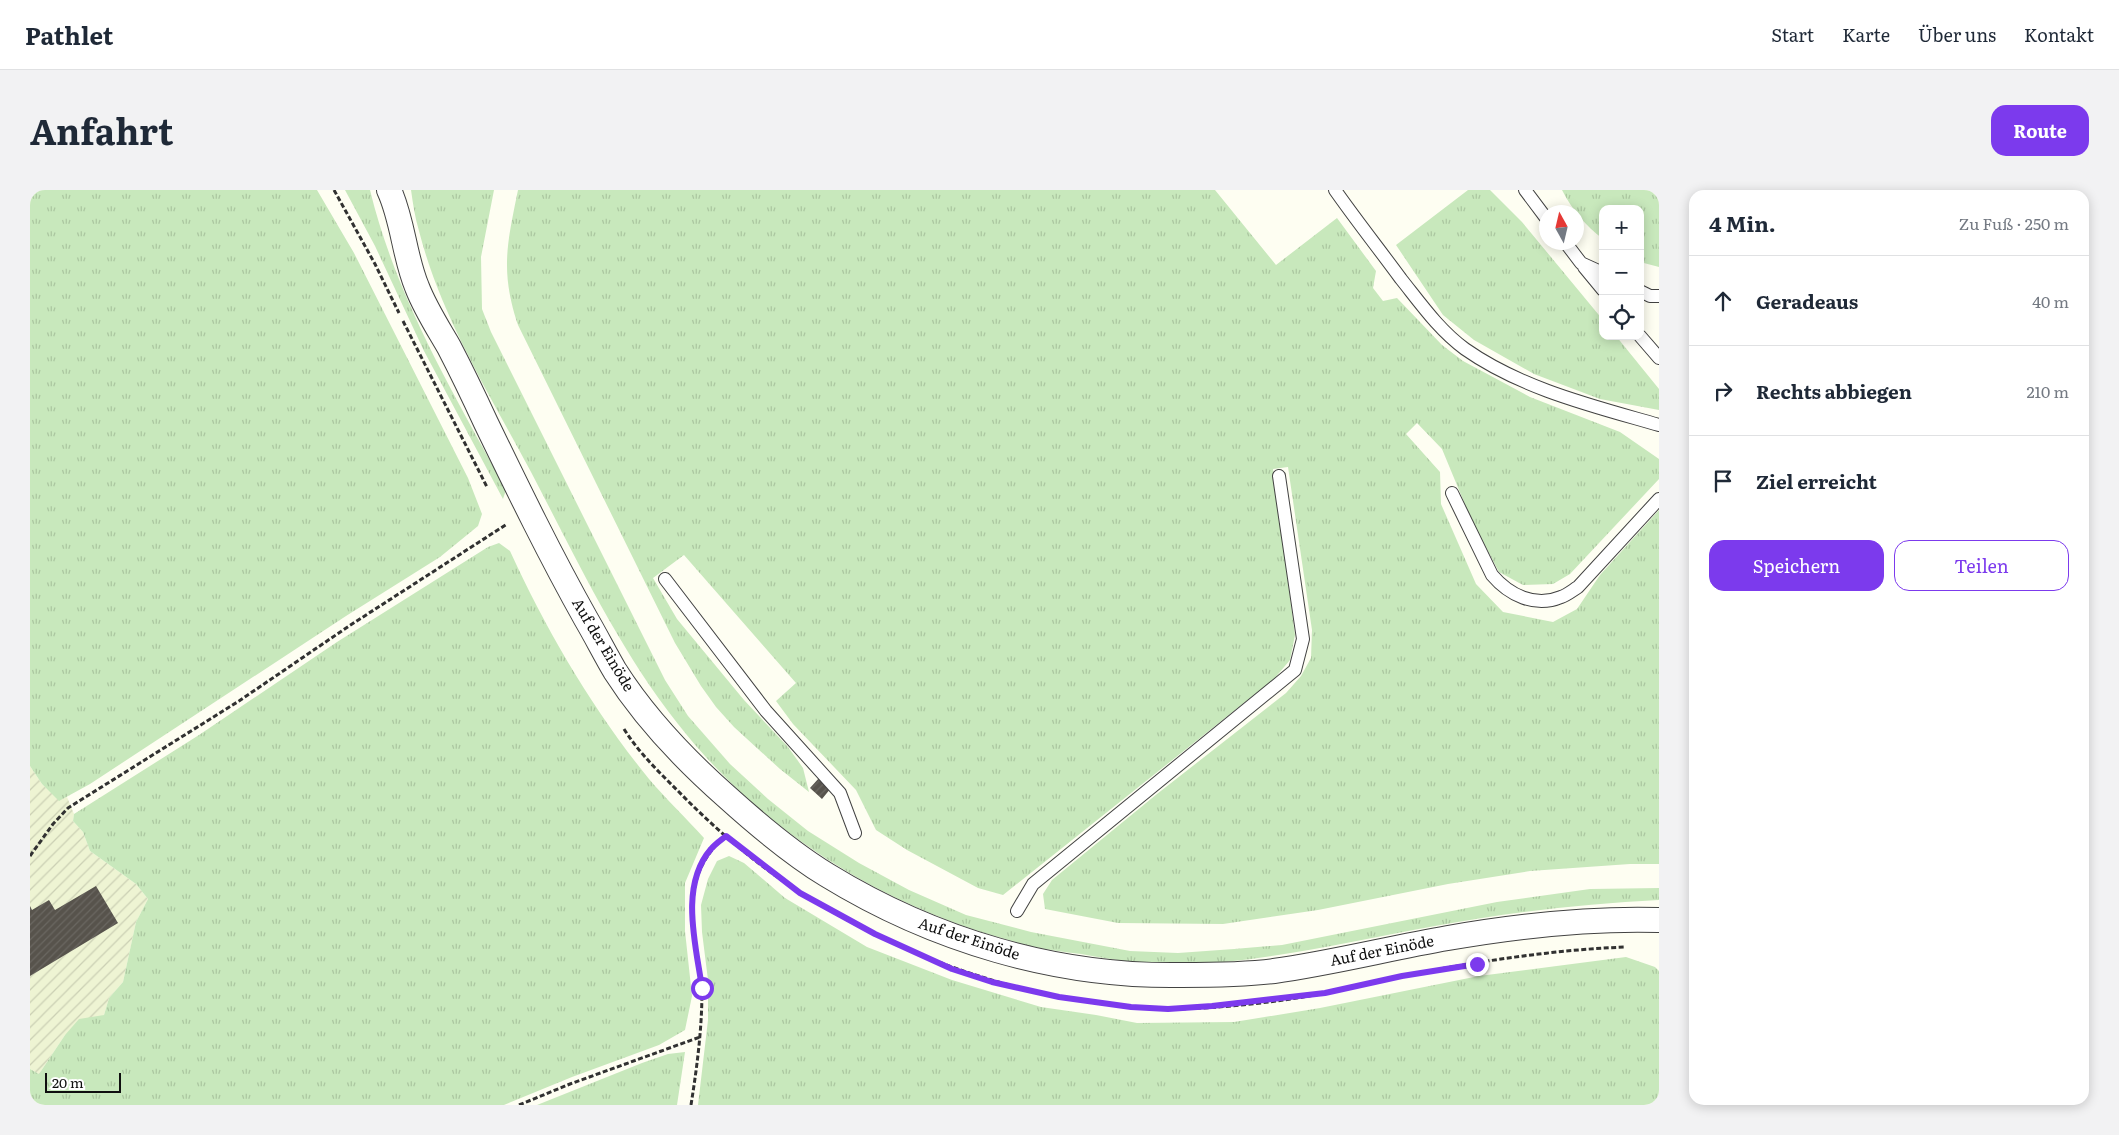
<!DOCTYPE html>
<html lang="de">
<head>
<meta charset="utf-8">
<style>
  :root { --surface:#fff; --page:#f2f2f3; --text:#1f2937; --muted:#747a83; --line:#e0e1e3; --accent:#7c3aed }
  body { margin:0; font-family:Literata,serif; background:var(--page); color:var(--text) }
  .controls { position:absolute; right:15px; top:15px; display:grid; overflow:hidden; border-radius:10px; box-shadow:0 2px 12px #0003 }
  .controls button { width:45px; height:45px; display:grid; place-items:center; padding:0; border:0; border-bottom:1px solid var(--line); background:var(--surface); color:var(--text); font:25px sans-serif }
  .compass { position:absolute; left:1509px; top:15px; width:45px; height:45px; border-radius:50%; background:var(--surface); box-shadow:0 2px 12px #0003; rotate:352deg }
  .scale { position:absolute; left:15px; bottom:12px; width:76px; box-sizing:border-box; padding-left:5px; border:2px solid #0f0f0f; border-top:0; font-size:14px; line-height:18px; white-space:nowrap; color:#0f0f0f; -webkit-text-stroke:4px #fff; paint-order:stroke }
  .stop { position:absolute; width:15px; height:15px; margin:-11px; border:4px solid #7c3aed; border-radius:50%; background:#fff }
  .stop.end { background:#7c3aed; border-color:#fff; box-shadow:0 1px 5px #0008 }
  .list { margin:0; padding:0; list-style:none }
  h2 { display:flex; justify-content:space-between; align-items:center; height:65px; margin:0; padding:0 20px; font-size:21px }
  h2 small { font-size:16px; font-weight:400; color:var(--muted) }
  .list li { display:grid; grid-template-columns:32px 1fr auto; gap:15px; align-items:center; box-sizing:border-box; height:90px; padding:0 20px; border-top:1px solid var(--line) }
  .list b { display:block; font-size:19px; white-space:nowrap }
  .list em { font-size:16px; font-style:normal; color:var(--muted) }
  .actions { display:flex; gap:10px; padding:15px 20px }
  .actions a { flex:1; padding:11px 0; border:1px solid var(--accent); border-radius:15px; text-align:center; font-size:18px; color:var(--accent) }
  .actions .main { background:var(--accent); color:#fff }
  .icon { flex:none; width:28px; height:28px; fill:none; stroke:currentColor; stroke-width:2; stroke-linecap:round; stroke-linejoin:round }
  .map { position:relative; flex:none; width:1629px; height:915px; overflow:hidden; border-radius:15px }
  header { display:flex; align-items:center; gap:30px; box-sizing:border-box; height:70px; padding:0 25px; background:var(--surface); border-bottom:1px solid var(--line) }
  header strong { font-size:24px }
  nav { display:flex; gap:28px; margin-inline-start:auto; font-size:18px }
  .intro { display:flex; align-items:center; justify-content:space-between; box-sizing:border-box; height:120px; padding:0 30px }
  h1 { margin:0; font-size:35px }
  .button { padding:12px 22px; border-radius:15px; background:var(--accent); color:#fff; font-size:18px; font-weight:700 }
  main { display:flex; gap:30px; padding:0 30px }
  aside { flex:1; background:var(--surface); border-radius:15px; box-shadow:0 2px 12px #0003 }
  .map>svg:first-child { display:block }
  .farmland { fill:url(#farmland-furrows) }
  .grass { fill:url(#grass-tufts) }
  .building { fill:url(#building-hatch) }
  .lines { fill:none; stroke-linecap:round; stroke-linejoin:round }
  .lane-casing { stroke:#424242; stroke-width:14 }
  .street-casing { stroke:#424242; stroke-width:26 }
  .path { stroke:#313131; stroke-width:3; stroke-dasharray:5 2.5; stroke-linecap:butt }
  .lane { stroke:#fff; stroke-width:12 }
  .street { stroke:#fff; stroke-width:24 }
  .route { stroke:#7c3aed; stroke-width:6 }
  .labels { text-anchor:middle; stroke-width:5; stroke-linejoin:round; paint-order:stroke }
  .street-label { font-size:15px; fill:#0f0f0f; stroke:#fff }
</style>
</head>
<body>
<header>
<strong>Pathlet</strong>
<nav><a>Start</a><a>Karte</a><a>Über uns</a><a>Kontakt</a></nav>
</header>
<div class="intro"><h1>Anfahrt</h1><a class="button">Route</a></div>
<main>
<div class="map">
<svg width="1629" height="915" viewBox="0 0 1629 915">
  <defs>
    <pattern id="farmland-furrows" width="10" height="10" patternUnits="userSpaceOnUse" patternTransform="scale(1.25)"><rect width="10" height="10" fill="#eef4d3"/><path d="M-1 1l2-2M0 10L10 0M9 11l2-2" fill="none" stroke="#cbd0b4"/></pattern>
    <pattern id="grass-tufts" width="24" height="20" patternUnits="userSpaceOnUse" patternTransform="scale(1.25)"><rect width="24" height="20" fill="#c8e8bc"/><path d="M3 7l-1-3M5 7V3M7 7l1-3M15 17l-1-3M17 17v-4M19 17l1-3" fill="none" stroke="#abc6a0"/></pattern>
    <pattern id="building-hatch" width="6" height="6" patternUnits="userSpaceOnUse" patternTransform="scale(1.25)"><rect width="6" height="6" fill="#57534c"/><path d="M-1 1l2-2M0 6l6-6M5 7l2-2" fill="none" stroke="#6a6761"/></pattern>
  </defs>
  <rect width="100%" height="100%" fill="#fefef2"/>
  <path class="farmland" d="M0 576 12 594 29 610 37 607 44 624 43 631 53 642 60 661 106 694 118 709 106 732 93 792 79 808 74 825 35 845 9 884 0 879Z"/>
  <path class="grass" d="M0 0H287L324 63 438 288 452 324 448 336 410 367 316 426 60 594 29 611 12 594 0 576Z
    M315 0H340C367 110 423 202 476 300L473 309 394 161 345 56Z
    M381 0H464L451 67 452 119 461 142 635 490 658 526 700 574 738 609 778 641 829 673 879 700 936 725 1001 742 1100 761 1148 763 1204 759 1252 755 1467 712 1560 699 1629 698V710C1554 714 1480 722 1405 736 1321 751 1237 772 1150 775 1117 775 1084 770 1051 764 1034 762 1018 760 1001 756 988 753 975 749 961 745 839 708 727 635 648 534 588 458 546 368 501 282 460 205 411 127 389 41 385 28 383 14 381 0Z
    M488 0H1185L1246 75 1307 28 1346 81 1343 98 1353 111 1367 108 1412 155 1433 171 1500 207 1590 242 1629 269V289L1540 384 1523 394 1493 395 1469 382 1441 329 1412 259 1387 233 1376 244 1410 282 1411 314 1446 394 1473 422 1523 432 1547 419 1570 385 1629 320V674H1600L1500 681 1418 694 1288 720 1193 734 1088 733 1015 719 1013 704 1022 690 1127 604 1256 503 1271 486 1281 468 1282 440 1258 277 1243 279 1265 445 1260 470 1244 489 973 705 948 698 877 660 846 640 826 600 763 534 746 511 766 493 654 365 623 388 647 429 714 510 758 557 773 578 779 602 750 579 704 537 686 517 671 496 645 453 488 135C470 81 477 54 488 0Z
    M1438 0H1460L1492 32 1573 130V146H1586L1629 199V220L1570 209 1504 184 1444 150 1413 125 1366 55Z
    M1532 0H1629V77L1610 72V19H1573V49C1556 36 1542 20 1532 0Z
    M469 353 480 361C517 442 563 520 619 589 636 609 656 628 674 648L655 693V741L662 806 655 840 629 855 542 887 474 915H0V879L9 884 35 845 49 829 74 825 79 808 93 792 106 732 118 709 106 694 60 661 53 642 43 631 44 624 169 545 307 452 458 357Z
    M699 666 714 673 755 708 837 757 922 790 1011 817 1066 825 1107 833 1204 832 1290 818 1449 786 1596 767 1625 777 1629 781V915H668L678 830V790L672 742 671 715 678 689 687 671Z
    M655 862 647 915H507L612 873 638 864Z"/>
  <path class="building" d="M789 588 801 598 792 609 780 598Z
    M66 696 88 733 0 786V716L2 720 19 710 25 720Z"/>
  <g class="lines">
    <g class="lane-casing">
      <path id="lane" d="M1305 0C1326 30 1349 59 1371 89 1391 114 1409 140 1435 159 1492 199 1563 216 1629 235
        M1495 0 1516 28
        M1535 52 1551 73 1573 83
        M1554 77 1573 100
        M1610 101 1620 106H1629
        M1610 146 1629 168
        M1422 303 1462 385C1479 405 1505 418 1531 407 1537 405 1543 400 1548 397L1629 309
        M635 389 736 521 810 603 825 643
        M987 721 1003 694 1265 480 1273 449 1249 286"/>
    </g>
    <g class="street-casing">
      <path id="street" d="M359 0C373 30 374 66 387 97 395 118 408 138 419 157 432 182 444 207 456 233 488 299 520 365 556 429 566 446 575 464 585 481 615 528 655 570 697 607 728 635 761 663 797 685 903 750 1026 787 1151 785 1181 785 1213 785 1244 781 1302 773 1360 758 1418 748 1487 736 1559 728 1629 730"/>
    </g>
    <path class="path" d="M304 0 345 74 369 123
      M373 131 457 297
      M594 539C609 563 629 582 648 601 692 646 740 686 794 717 876 764 962 797 1056 811 1083 815 1111 819 1138 819 1187 819 1249 812 1296 803 1322 798 1346 791 1372 786 1445 772 1520 760 1595 757
      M0 666 23 634 38 618 209 511 319 436 477 334
      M489 915 540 894 670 847
      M661 915C667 877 672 839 672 800 672 789 669 777 667 766 661 717 656 682 695 646"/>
    <use href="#lane" class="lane"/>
    <use href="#street" class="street"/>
  </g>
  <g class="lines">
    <path class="route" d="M672 798C666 755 649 696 681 659 685 654 691 650 696 646L770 703 845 744 922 779 962 792 1029 807 1101 817 1138 819 1182 816 1295 803 1372 786 1447 774"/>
  </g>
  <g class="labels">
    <g class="street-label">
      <text transform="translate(573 455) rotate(59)" y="5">Auf der Einöde</text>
      <text transform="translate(939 749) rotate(18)" y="5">Auf der Einöde</text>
      <text transform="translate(1352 761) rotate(-11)" y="5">Auf der Einöde</text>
    </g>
  </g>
</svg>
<div class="controls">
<button>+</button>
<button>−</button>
<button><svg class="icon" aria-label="locate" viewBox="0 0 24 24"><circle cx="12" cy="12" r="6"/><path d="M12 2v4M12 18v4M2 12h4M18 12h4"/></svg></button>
</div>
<svg class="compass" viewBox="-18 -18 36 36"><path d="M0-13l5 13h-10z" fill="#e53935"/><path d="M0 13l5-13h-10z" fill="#747a83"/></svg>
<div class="scale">20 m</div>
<div class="stop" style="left:672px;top:798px"></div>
<div class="stop end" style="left:1447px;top:774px"></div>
</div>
<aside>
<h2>4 Min.<small>Zu Fuß · 250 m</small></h2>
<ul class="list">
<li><svg class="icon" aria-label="ahead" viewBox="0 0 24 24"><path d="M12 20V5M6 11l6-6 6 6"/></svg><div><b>Geradeaus</b></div><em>40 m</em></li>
<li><svg class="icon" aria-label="right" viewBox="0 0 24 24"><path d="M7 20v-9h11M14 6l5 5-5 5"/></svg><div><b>Rechts abbiegen</b></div><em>210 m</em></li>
<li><svg class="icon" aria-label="arrive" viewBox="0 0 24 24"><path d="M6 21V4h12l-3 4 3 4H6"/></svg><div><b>Ziel erreicht</b></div></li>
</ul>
<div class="actions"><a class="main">Speichern</a><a>Teilen</a></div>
</aside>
</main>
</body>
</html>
